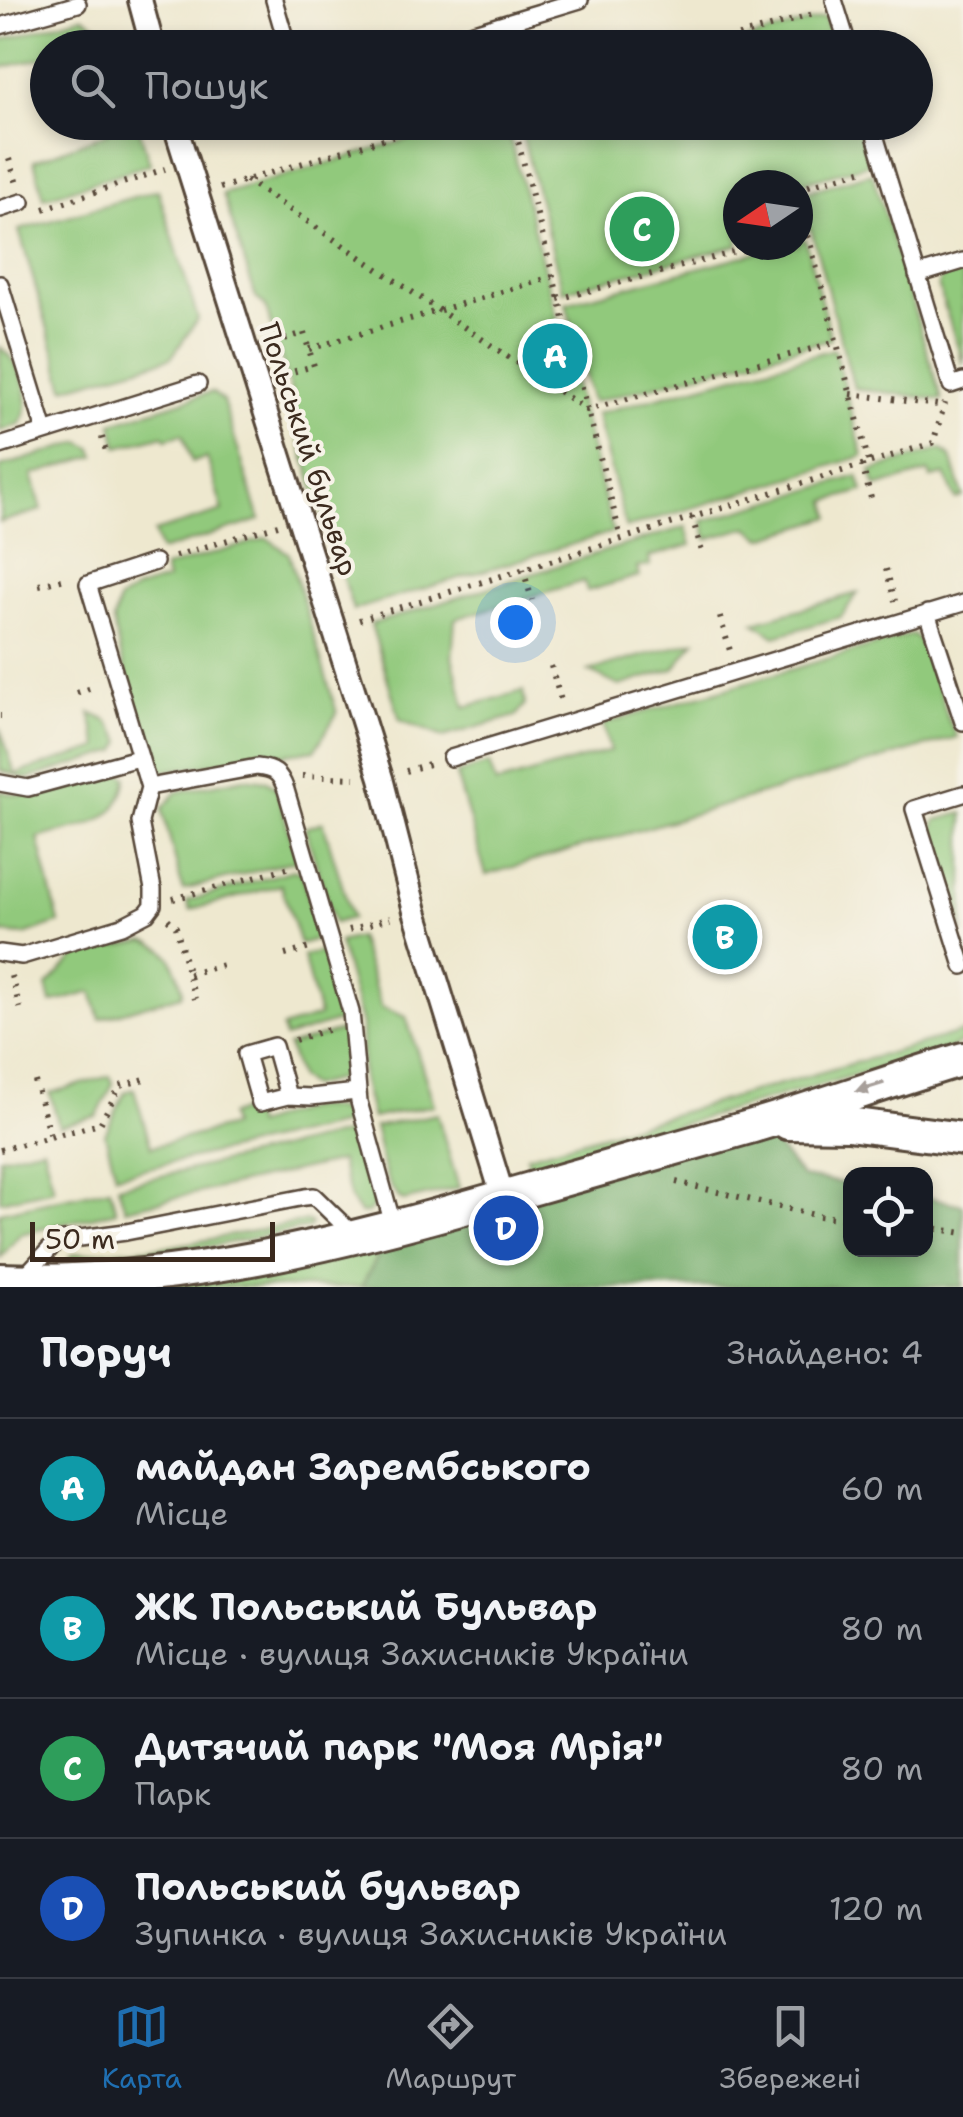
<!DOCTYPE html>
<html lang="uk">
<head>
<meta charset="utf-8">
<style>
  :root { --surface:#171b24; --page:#20242c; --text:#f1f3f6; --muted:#9ea1a6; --line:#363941; --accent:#1f6fb2 }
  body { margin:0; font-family:"Shantell Sans",sans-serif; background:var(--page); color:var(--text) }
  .controls { position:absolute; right:30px; bottom:30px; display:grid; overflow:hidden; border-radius:20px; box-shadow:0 5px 15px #0003 }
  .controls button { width:90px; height:90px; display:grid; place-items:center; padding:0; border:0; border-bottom:2px solid var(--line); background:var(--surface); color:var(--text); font:50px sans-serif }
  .compass { position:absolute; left:723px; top:170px; width:90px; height:90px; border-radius:50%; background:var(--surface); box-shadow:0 5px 15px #0003; rotate:257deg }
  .scale { position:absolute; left:30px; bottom:25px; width:245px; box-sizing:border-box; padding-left:10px; border:5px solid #3b2a1e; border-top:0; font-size:28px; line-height:35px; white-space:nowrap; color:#3b2a1e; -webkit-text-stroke:8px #f7f3e8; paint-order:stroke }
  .you { position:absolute; left:515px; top:622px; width:35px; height:35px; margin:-25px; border:8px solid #fff; border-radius:50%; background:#1a73e8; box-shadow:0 0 0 15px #1a73e833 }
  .badge { display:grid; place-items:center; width:65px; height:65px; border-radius:50%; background:var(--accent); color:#fff; font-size:32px; font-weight:700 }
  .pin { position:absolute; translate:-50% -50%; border:5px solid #fff; box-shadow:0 2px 10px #0006 }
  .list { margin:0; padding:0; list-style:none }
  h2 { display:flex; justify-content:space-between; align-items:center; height:130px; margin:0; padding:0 40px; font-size:42px }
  h2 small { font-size:32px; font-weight:400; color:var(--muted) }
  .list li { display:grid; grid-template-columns:65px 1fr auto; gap:30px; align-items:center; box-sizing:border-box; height:140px; padding:0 40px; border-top:2px solid var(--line) }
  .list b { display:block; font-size:38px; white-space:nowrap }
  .list p { margin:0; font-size:32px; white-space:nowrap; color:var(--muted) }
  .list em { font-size:32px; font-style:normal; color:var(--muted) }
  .icon { flex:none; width:55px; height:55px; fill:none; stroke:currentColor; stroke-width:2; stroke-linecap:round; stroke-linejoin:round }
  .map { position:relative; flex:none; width:963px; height:1287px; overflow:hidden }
  .search { position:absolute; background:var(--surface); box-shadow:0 5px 15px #0003; left:30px; right:30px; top:30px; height:110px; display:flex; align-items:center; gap:25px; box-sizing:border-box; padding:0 35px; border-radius:55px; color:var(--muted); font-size:38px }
  .sheet { height:690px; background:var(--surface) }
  nav { display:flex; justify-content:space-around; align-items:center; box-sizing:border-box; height:140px; border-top:2px solid var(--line); background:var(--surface); font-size:28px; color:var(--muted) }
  nav a { display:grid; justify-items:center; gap:5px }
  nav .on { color:var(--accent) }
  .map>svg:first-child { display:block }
  .green { fill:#91c97c; stroke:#667a4d; stroke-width:2.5 }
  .forest { fill:#74ad6c; stroke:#586c45; stroke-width:2.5 }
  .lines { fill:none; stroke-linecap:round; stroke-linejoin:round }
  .service-casing { stroke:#564639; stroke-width:20 }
  .pedestrian-casing { stroke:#564639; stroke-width:28 }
  .minor-casing { stroke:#564639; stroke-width:38 }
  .path { stroke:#564639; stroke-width:6; stroke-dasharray:2.5 8; stroke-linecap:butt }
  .service { stroke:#fff; stroke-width:15 }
  .pedestrian { stroke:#fff; stroke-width:22 }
  .minor { stroke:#fff; stroke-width:32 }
  .oneway { fill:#a79f9a }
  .labels { text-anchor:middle; stroke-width:8; stroke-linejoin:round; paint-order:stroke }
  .street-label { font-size:28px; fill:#3b2a1e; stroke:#f7f3e8 }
</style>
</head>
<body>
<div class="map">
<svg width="963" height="1287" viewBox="0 0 963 1287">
  <rect width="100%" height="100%" fill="#f7f3e8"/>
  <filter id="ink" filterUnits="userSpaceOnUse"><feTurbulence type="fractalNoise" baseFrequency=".01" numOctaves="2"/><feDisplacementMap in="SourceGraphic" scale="20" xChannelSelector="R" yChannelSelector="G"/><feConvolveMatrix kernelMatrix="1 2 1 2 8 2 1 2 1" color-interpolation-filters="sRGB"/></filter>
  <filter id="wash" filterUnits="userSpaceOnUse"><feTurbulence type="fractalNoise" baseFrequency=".0048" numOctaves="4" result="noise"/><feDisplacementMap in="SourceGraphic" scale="40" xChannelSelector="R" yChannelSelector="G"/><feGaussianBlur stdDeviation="2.25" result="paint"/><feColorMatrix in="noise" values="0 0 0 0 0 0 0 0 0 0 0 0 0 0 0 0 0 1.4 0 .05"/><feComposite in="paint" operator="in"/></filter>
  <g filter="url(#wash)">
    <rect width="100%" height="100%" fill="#eee8cf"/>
    <path class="green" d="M82 16 110 33 115 47 48 48 47 57 0 68V41Z
      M825 17 834 47H722Z
      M137 122 150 164 44 198 34 161 107 133 105 123Z
      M467 122 506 123 613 532 353 610 291 414 295 404 265 305 256 298 223 194Z
      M519 123H857L869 164 795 185H738V245L563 291Z
      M872 173 942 400 854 388 811 229H798V194Z
      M158 190 198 319 171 358 65 388 19 230Z
      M805 239 831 339 592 402 566 303 784 245H798V241Z
      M963 269V364L938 285 943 275Z
      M0 347C22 365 35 399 20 424L0 431Z
      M834 349 863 456 626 528 596 414Z
      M212 392 223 401 260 520 160 551 154 532 223 511 207 458 192 462 183 434 166 439 164 435 118 447 112 423Z
      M81 442 92 448 95 456 32 475 42 510 0 522V467Z
      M941 449 951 457 963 497 956 499 945 475 931 478 929 472 876 487 871 471Z
      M858 476 863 491 827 501 831 517 763 538 748 527 707 539 703 521Z
      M686 527 691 545 649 557 650 565 637 568 639 576 587 591 584 581 455 619 452 657 465 707 523 691 525 705 516 716 443 737 400 720 371 624C477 593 580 557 686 527Z
      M267 538 289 554 337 713 315 750 163 771 156 767 148 752 115 634 113 621 119 600 137 589 167 580 164 568Z
      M858 593 841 617 775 636 754 622Z
      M913 634 928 652 948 719 957 737 486 875 456 774 489 764 496 784 610 751 603 724Z
      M695 641 674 669 619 686 589 671Z
      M90 713 108 721 122 741 118 751 27 779 0 770V728L15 774 99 748Z
      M118 772 127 777C118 829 82 824 38 838L59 923 24 935 0 933V791C38 803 81 783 118 772Z
      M244 778 267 781 277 789 297 860 183 890 162 809 177 792Z
      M963 813V933L932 832 936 820Z
      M323 822 352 918 334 923 305 828Z
      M293 870 302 873 318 933 316 939 300 944 281 885 190 910 187 901Z
      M358 937 381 1007 406 1017 434 1105 372 1118 362 1078V1025L339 942Z
      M145 941C173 948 175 966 183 991L181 995 100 1019 92 992 51 1003 47 986 79 953Z
      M320 952 325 956 341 1020 285 1038 282 1028 319 1016 303 956Z
      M346 1029 347 1077 311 1086 299 1078 288 1046Z
      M963 1032V1041L951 1048 530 1167 527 1156Z
      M110 1076 113 1084 97 1116 59 1126 50 1093Z
      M134 1089 151 1147 231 1126 229 1115 250 1109 255 1125C285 1116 330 1092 354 1122L116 1175 105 1134 125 1092Z
      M437 1114 459 1188 403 1201C383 1187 380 1150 374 1127Z
      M357 1131 374 1194 375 1204 368 1213H360L350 1199 340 1161 125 1209 118 1186Z
      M43 1147 54 1189 0 1201V1157Z
      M110 1188 116 1211 20 1234 0 1258V1212Z
      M307 1221 311 1224 308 1228 174 1253 74 1263 69 1260 70 1256 76 1254 174 1246Z
      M394 1228 361 1287H0Z"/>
    <path class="forest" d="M759 1124 802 1177 850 1184V1250H926V1197L963 1205V1287H361L394 1228Z"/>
  </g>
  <g filter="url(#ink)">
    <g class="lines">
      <g class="service-casing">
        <path id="service" d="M274 0 288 48
          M834 0 849 48
          M0 26 78 4
          M421 48 580 0
          M871 122 951 385 963 381
          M0 209 22 202
          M917 275 963 261
          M0 284 45 431
          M0 446 198 384
          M927 613 963 722
          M451 758 963 603
          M0 783 28 788 138 758
          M149 787 88 584 155 562
          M963 794 914 809 963 966
          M0 953 22 956 122 926 147 913 153 905V889L140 822 149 787 257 767C275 769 280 773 286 790L351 1012 359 1102 394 1228
          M288 1096 260 1103 246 1054 274 1046 288 1096 311 1097 357 1092
          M22 1279 57 1241 126 1232 305 1197 314 1196 356 1237"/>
      </g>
      <g class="pedestrian-casing">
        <path id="pedestrian" d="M140 0 153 48
          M174 122 381 778 415 911 503 1197"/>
      </g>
      <g class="minor-casing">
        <path id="minor" d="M788 1123 848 1124 963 1139
          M0 1280C175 1287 346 1242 513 1194 593 1171 674 1149 753 1126 824 1105 893 1080 963 1059"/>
      </g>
      <path class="path" d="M698 48 817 13
        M513 122 621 538
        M9 159 17 184
        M246 180 587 410 837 342
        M220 188 441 122
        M798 189 864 170
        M44 209 165 169
        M798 235H808L869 463
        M558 299 761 245
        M304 333 314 366 281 375 272 343Z
        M309 349 552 277
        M851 394 938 405
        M102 437 107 455
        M862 465 872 502
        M692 517 703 555
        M175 556 278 525
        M523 569 532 600
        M886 569 895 601
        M39 585 66 579
        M720 617 731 654
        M359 620 933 443 945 403
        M551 666 562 704
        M77 693 95 687
        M0 716H1
        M406 771 432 763
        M302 776 355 778
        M173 899 287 868
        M168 919 176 927 195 999
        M349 930 390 918
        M285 955 310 948
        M189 974 223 965
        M11 976 20 1008
        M295 1040 330 1029
        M35 1081 50 1137
        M0 1150 100 1124 120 1086 145 1079
        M676 1182 819 1216 850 1219
        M926 1227 963 1233"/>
      <use href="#service" class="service"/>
      <use href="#pedestrian" class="pedestrian"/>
      <use href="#minor" class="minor"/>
    </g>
    <defs><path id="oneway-solid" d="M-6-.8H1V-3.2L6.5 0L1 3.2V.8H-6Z" transform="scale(2.5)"/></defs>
    <use class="oneway" href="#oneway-solid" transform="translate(870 1087) rotate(163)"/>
  </g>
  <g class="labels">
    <g class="street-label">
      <text transform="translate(309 449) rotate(72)" y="10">Польський бульвар</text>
    </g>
  </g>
</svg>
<div class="controls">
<button><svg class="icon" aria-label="locate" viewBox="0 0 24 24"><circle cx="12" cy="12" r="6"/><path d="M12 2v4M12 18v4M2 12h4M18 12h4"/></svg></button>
</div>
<svg class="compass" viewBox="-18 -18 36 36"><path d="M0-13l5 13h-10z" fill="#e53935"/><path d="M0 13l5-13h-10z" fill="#9ea1a6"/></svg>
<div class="scale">50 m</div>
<div class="you"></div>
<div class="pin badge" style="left:555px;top:356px;background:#0f9aa8">A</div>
<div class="pin badge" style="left:725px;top:937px;background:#0f9aa8">B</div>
<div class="pin badge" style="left:642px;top:229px;background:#2e9e5b">C</div>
<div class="pin badge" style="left:506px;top:1228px;background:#1a4fb4">D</div>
<div class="search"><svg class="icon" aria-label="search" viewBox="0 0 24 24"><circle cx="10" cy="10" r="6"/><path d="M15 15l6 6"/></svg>Пошук</div>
</div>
<section class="sheet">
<h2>Поруч<small>Знайдено: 4</small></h2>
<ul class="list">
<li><span class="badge" style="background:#0f9aa8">A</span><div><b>майдан Зарембського</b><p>Місце</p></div><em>60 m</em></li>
<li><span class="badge" style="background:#0f9aa8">B</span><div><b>ЖК Польський Бульвар</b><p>Місце · вулиця Захисників України</p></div><em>80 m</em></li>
<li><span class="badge" style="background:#2e9e5b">C</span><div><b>Дитячий парк &quot;Моя Мрія&quot;</b><p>Парк</p></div><em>80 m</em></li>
<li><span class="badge" style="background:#1a4fb4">D</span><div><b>Польський бульвар</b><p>Зупинка · вулиця Захисників України</p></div><em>120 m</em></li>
</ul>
</section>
<nav>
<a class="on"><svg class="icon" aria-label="map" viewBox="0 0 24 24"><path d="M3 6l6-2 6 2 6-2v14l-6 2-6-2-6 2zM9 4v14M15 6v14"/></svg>Карта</a>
<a><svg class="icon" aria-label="directions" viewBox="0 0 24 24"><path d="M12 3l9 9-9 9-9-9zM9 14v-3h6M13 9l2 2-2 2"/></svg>Маршрут</a>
<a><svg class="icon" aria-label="saved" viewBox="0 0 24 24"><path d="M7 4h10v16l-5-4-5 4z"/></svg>Збережені</a>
</nav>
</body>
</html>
